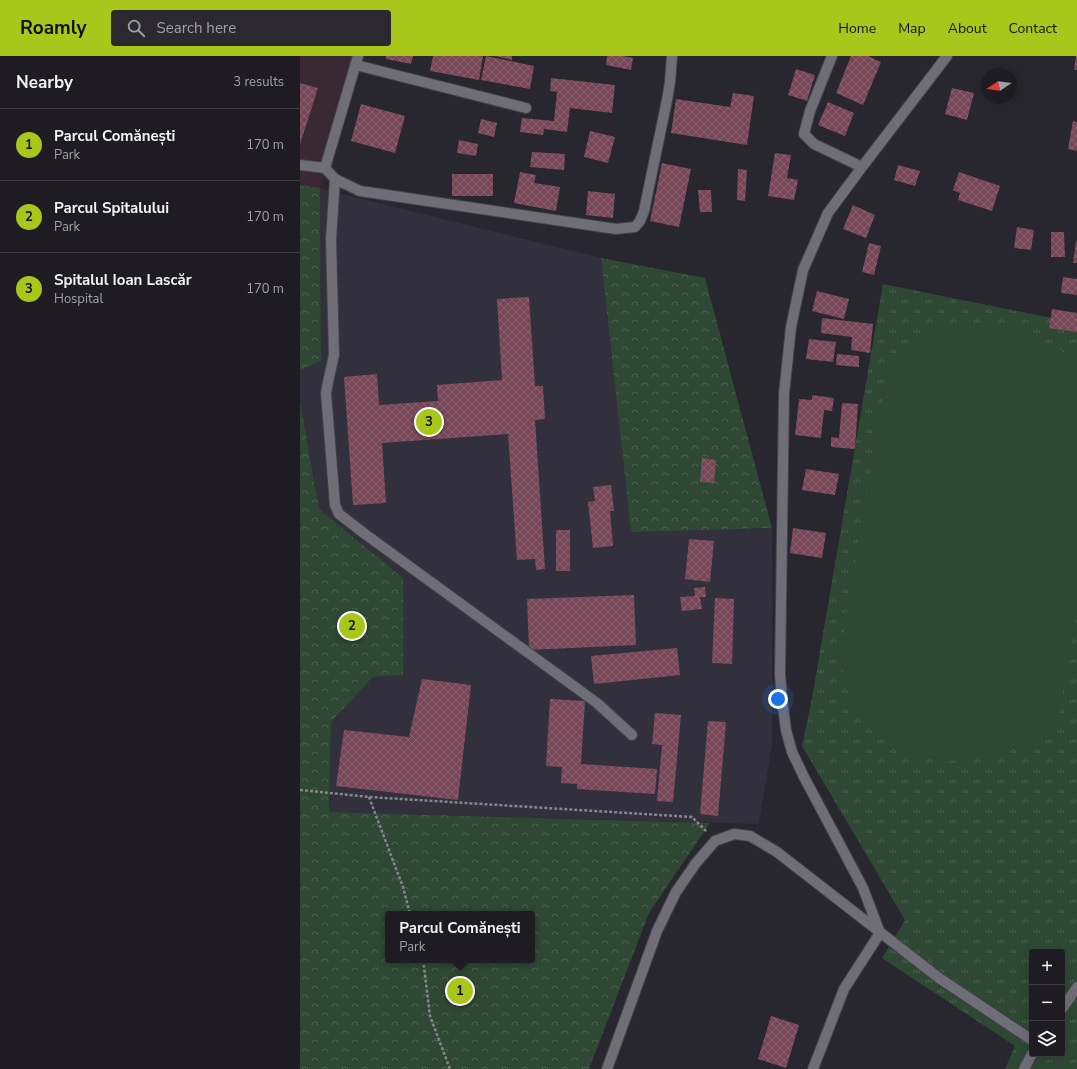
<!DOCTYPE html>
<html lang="en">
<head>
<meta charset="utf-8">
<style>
  :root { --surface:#1e1c22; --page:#2b292f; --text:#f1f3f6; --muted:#a1a1a5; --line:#3c3a40; --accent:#a9c71b }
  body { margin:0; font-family:"Nunito Sans",sans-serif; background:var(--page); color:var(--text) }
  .controls { position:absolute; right:12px; bottom:12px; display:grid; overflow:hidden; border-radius:4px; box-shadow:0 4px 16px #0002 }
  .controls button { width:36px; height:36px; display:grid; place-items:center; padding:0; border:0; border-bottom:1px solid var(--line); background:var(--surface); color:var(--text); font:20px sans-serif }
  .compass { position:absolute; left:681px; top:12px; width:36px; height:36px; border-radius:50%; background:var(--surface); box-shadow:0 4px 16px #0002; rotate:257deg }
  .you { position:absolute; left:478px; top:643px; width:14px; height:14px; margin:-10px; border:3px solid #fff; border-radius:50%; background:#1a73e8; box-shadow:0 0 0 6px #1a73e833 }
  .badge { display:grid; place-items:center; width:26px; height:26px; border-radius:50%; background:var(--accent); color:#111; font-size:13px; font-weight:700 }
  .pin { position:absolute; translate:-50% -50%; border:2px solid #fff; box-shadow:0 1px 4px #0006 }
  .popup { position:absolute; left:85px; top:855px; width:150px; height:52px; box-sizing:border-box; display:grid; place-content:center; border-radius:4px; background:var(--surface); filter:drop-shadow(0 1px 3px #0005); font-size:13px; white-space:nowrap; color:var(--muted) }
  .popup b { font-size:15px; color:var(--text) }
  .popup::after { content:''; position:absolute; left:50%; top:100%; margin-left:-8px; border:8px solid transparent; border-top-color:var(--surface) }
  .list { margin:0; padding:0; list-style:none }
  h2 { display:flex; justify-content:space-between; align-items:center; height:52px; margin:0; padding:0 16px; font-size:17px }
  h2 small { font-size:13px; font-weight:400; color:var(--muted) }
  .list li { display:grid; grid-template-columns:26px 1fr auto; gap:12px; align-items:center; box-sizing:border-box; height:72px; padding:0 16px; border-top:1px solid var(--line) }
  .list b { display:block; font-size:15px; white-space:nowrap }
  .list p { margin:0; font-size:13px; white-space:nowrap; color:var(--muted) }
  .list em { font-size:13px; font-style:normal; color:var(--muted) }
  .icon { flex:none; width:22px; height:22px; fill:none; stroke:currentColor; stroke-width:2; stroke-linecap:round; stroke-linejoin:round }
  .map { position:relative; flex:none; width:777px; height:1013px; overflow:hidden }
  header { display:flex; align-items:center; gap:24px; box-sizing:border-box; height:56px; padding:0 20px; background:var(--accent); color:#111 }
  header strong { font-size:19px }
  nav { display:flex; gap:22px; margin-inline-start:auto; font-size:14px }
  .search { width:280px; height:36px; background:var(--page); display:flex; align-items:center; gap:10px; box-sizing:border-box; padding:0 14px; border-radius:4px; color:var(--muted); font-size:15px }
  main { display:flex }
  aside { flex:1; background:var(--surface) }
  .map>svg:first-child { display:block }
  .commercial { fill:#3a2932 }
  .built { fill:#32303d }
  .grass { fill:url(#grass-tufts); fill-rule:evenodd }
  .forest { fill:url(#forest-crowns); fill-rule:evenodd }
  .garden { fill:#2e4834 }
  .building { fill:url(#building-cross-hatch) }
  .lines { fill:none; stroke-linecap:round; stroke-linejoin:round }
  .minor-casing { stroke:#444349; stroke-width:12 }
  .path { stroke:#86858b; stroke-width:2.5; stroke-dasharray:3 2; stroke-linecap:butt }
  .minor { stroke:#6f6e77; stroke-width:10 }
</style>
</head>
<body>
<header>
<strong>Roamly</strong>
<div class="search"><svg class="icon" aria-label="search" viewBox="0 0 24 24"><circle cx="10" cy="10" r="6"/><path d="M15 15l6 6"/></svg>Search here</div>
<nav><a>Home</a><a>Map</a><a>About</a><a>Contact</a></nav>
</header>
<main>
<aside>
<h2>Nearby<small>3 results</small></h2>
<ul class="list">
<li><span class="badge">1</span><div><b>Parcul Comănești</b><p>Park</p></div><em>170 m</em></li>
<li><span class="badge">2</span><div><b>Parcul Spitalului</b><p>Park</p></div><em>170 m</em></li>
<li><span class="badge">3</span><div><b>Spitalul Ioan Lascăr</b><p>Hospital</p></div><em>170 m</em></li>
</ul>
</aside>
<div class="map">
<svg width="777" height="1013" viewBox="0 0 777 1013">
  <defs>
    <pattern id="grass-tufts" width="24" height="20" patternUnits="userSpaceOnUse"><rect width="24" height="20" fill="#2e4834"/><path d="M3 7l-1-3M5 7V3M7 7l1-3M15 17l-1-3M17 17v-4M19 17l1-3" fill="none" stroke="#4c6251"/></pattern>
    <pattern id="forest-crowns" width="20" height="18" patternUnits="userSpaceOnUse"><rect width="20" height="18" fill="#2e4834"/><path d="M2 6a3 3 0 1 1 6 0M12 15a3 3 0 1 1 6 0" fill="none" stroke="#4c6251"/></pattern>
    <pattern id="building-cross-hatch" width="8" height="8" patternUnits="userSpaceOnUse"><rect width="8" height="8" fill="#774757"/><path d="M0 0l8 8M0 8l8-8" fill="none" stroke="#8a616f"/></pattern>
  </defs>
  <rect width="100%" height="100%" fill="#28262e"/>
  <path class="commercial" d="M0 0H58L20 132 0 129Z"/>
  <path class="built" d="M20 132 58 142 301 202 331 475 472 472V689L459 768 29 756 31 666 73 621 103 522 19 453 0 345V314L21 304Z"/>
  <path class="grass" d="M583 228 777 267V1013H705L715 990 582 902 605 864 502 690 512 642ZM732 896H762V998H732Z"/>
  <path class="forest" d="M0 129 20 132 21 305 0 314Z
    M301 202 405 222 472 472 331 476Z
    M0 345 19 453 103 522V619L73 621 31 666 29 756 410 767 349 857 289 1013H0ZM88 858H232V904H88Z"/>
  <path class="garden" d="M671 268 712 272 751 288 777 305V549L759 660 726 688 680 702 646 705 608 695 572 675 551 650 540 603 578 363 591 308 612 289 639 274Z"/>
  <path class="building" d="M86 0H113L111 8 86 3Z
    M133 0H183L179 24 130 15Z
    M186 0 234 10 230 33 181 24Z
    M195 0H212V4Z
    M307 0H323L333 2 331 14 306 9Z
    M551 0H568L581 6 563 49 536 37Z
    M776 0H777V14H774Z
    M496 13 515 19 507 45 488 39Z
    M251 22 315 29 312 57 270 52 267 76 244 73 243 79 220 76 222 62 254 65 257 36 250 35Z
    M0 27 18 32 0 88Z
    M652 32 674 37 667 64 645 58Z
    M433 37 454 40 447 89 371 77 376 43 430 51Z
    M528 46 554 57 545 80 518 69Z
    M61 48 105 60 95 97 51 85Z
    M181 63 197 67 194 81 178 77Z
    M773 65 777 66V95L768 93Z
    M290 75 315 81 308 107 284 101Z
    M159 84 178 88 176 100 157 97Z
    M232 96 265 98 264 114 230 111Z
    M475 97 491 99 487 122 498 124 494 144 468 140Z
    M362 107 391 113 379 171 350 165Z
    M598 109 620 115 615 130 594 124Z
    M438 113 447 114 445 145 437 144Z
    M220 116 236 119 234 127 260 131 256 155 214 147Z
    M659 116 700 130 692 155 658 144 660 137 653 134Z
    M152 118H193V140H152Z
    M398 134H411L412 156H400Z
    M288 135 315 138 313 162 286 159Z
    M553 149 575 159 566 182 543 173Z
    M717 171 734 174 731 194 714 192Z
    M751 176H764L765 201H751Z
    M776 185H777V207H773Z
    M569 187 581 190 574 219 562 216Z
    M763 221 777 223V239L761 237Z
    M517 235 549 243 544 263 512 255Z
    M229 241 235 330H243L245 363 235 364 245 513 236 514 235 503 217 504 208 378 82 387 86 447 53 449 44 321 77 318 79 349 138 345 137 329 202 324 197 243Z
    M752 253 777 257V276L749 272Z
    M522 262 573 268 570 297 551 294 552 281 521 277Z
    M509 283 536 286 533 306 506 303Z
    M537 298 559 300V311L536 309Z
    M512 339 534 342 532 355 524 354 521 382 495 379 499 343 512 344Z
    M542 347 558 348 555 393 531 391V381L539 382Z
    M402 402 416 404 414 427 400 426Z
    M506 413 539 418 535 439 502 434Z
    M311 429 314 455H310L313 490 293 492 288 446 295 445 293 431Z
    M493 472 526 477 522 502 490 497Z
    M256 474H270V515H256Z
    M389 483 414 485 410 526 385 523Z
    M405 531 406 541H400L402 553 382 555 380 541 395 540 394 532Z
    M334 539 336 589 229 594 227 543Z
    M415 542 434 543 432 608 412 607Z
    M377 592 380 619 294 628 291 600Z
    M122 623 171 629 158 744 36 730 44 674 109 681Z
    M250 643 285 645 281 708 357 713 355 738 277 733V728L261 727 262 711 246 710Z
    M355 657 381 659 373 746 357 745 362 689 352 688Z
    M408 665 426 666 418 760 400 758Z
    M471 960 499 969 486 1012 458 1003Z"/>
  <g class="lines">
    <g class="minor-casing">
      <path id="minor" d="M532 0 510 55 504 78 514 88 562 111
        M56 9 226 52
        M0 109 25 112 58 0
        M25 112 35 123 60 135 316 173 335 171 340 165 344 155 367 44 370 26 372 0
        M35 123 31 183 34 299 28 326 26 337 35 449 39 458 65 478 297 647 332 679
        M762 953 777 931
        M307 1013 357 875 376 836 396 807 415 785 434 778 450 780 477 796 639 922 732 984
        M513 1013 544 933 580 877 563 832 504 721 492 696 486 674 482 643 480 618 484 338 491 271 503 214 528 157 562 111 647 0
        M724 1013 732 998"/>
    </g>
    <path class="path" d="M0 734 69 741 392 761 407 776
      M69 741 103 831 110 858
      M122 904 124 911 130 960 150 1013"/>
    <use href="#minor" class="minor"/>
  </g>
</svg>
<div class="controls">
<button>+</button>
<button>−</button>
<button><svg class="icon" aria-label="layers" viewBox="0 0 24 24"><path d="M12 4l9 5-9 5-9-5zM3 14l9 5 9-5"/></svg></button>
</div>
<svg class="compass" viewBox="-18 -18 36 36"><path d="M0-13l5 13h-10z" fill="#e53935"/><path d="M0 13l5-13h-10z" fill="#a1a1a5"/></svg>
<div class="you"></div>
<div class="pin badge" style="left:160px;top:935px">1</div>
<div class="popup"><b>Parcul Comănești</b>Park</div>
<div class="pin badge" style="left:52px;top:570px">2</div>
<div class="pin badge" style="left:129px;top:366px">3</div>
</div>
</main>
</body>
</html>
